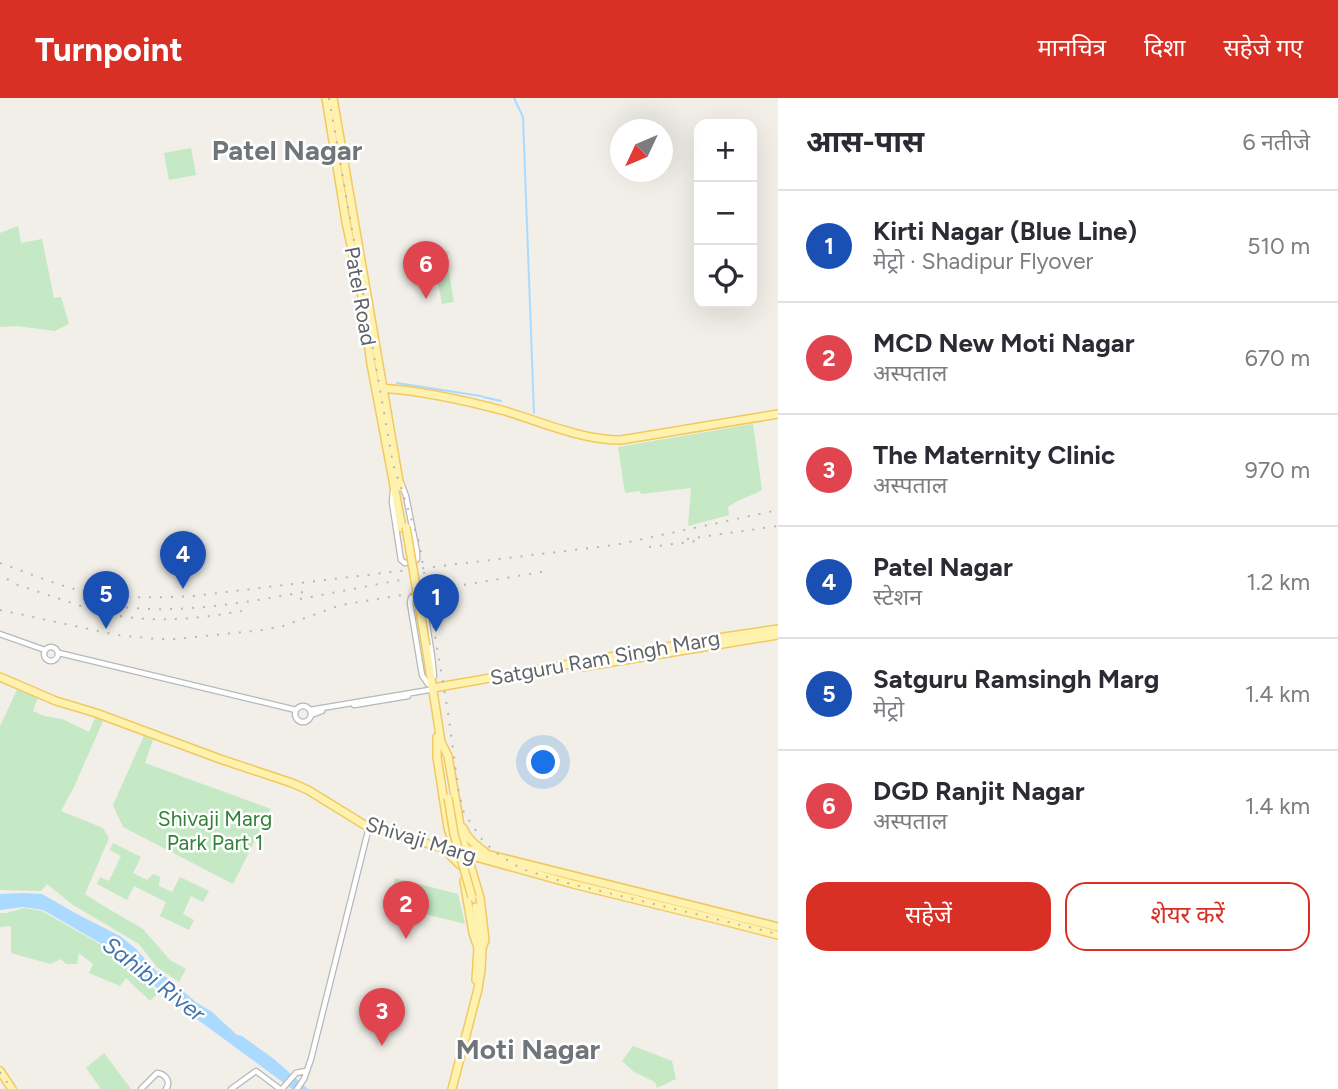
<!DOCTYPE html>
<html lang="hi">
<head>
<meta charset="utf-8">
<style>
  :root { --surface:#fff; --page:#f2f2f3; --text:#2b2b33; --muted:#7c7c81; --line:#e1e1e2; --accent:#d93025 }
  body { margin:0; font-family:Figtree,"Noto Sans Devanagari",sans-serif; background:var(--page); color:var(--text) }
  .controls { position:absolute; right:21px; top:21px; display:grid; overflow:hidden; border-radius:14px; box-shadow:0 7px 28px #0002 }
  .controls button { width:63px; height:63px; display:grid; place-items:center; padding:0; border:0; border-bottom:2px solid var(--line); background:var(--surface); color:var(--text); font:35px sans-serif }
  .compass { position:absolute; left:610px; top:21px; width:63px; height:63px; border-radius:50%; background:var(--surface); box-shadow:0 7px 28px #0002; rotate:226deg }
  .you { position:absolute; left:544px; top:665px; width:24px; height:24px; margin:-18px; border:5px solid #fff; border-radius:50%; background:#1a73e8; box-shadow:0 0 0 10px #1a73e833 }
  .badge { display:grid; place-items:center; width:46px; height:46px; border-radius:50%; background:var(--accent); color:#fff; font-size:23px; font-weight:700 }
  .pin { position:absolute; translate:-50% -58px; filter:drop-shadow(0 2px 4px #0008) }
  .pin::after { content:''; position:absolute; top:37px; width:24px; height:21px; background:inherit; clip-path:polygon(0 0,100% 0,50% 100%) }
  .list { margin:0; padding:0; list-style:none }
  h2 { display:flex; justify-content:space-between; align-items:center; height:91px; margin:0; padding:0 28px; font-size:30px }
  h2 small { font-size:23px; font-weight:400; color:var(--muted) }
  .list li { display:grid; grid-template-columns:46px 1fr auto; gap:21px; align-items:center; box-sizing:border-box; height:112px; padding:0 28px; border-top:2px solid var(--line) }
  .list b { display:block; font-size:26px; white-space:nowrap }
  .list p { margin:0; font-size:23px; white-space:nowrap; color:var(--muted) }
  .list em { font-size:23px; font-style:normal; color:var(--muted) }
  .actions { display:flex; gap:14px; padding:21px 28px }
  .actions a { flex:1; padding:16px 0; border:2px solid var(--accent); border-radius:21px; text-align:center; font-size:24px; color:var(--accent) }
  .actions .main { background:var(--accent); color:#fff }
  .icon { flex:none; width:38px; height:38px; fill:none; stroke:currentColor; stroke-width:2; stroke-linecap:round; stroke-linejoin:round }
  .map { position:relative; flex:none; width:778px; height:991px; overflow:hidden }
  header { display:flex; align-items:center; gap:42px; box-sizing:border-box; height:98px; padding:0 35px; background:var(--accent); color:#fff }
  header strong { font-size:33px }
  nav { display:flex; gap:38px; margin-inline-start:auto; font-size:24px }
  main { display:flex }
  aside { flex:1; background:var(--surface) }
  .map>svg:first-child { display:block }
  .green { fill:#c5e8c5 }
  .water { fill:#aadaff }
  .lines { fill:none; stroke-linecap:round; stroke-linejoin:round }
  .stream { stroke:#aadaff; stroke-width:2 }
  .minor-casing { stroke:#b5b8bc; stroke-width:7 }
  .major-casing { stroke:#f2c960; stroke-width:10 }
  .minor { stroke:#fff; stroke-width:4.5 }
  .major { stroke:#fff2af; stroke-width:7 }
  .rail { stroke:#b6b7b8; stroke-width:2; stroke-dasharray:2 9; stroke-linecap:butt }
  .major-bridge-casing { stroke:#f2c960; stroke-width:10; stroke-linecap:butt }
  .major-bridge { stroke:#fff2af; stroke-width:7 }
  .labels { text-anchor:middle; stroke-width:5; stroke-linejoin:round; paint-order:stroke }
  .street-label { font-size:21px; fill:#5f6368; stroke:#fff }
  .park-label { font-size:21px; fill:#348238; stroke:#fff }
  .water-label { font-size:23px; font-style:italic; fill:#4174aa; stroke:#fff }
  .district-label { font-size:28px; font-weight:bold; fill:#70757a; stroke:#fff }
</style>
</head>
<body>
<header>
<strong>Turnpoint</strong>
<nav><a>मानचित्र</a><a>दिशा</a><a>सहेजे गए</a></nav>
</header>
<main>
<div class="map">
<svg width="778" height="991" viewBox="0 0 778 991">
  <rect width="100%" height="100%" fill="#f1efe8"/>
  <path class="green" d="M191 50 196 77 169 82 164 55Z
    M18 128 21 145 42 141 54 200 61 199 69 226 55 233 17 228 0 229V135Z
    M432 153H449L447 162 454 204 442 206Z
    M753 326 762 392C751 398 737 402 728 409L729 417 688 428 691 390 641 396 640 393 625 395 618 349Z
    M17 592 38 599 33 613 44 618 62 621 89 634 95 620 103 623 74 689 61 713 103 730 109 740 85 796 102 807 143 831 170 862 186 871 179 884 157 869 139 846 73 807 47 786 41 793 0 792V628Z
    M144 638 153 642 145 665 271 711 233 786 123 729 113 707Z
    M113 745 141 759 133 775 147 782 153 776 160 779 159 788 172 794 180 779 209 793 203 804 191 798 183 816 194 822 189 832 160 818 166 804 134 788 127 802 97 786 100 779 109 783 121 758 110 752Z
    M395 780 458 796 465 826 389 807Z
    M24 810 42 813 98 845 126 864 158 895 150 903 126 880 120 888 89 875 93 866 79 855 77 866H66L61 861 50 866 11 855V828L0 829V815H7Z
    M633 948 672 963 676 981 657 990 655 984 634 974 622 963Z
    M104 955 131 991H101L86 970Z"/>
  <path class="water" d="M24 795 42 796 77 816 120 838 135 850 156 873 169 881 197 905 212 914 237 937 242 938 274 961 308 991H292L194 919 161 894 127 863 102 846 43 812 23 809 0 812V796Z"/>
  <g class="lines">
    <path class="stream" d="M514 0 523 19 534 315
      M397 285 481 298
      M483 299 501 303"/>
    <g class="minor-casing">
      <path id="minor" d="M393 393 392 404 401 462 405 465 414 464 417 461V454L406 398 401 385
        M0 536 45 552
        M44 556a7 7 0 1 1 14 0a7 7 0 1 1-14 0Z
        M59 555 296 612
        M428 586 422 577 410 505 411 500 415 498H422L423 502 432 558 434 578
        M354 607 408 598
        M295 616a8 8 0 1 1 16 0a8 8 0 1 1-16 0Z
        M310 612 429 592
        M311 617 322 613
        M141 991 157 975C166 976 171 984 166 991
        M231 991 256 973 280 991
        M282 991 296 975 306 973
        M297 991 304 981 311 961 370 725"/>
    </g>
    <g class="major-casing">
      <path id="major" d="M326 0 346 124 362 199 371 266 402 430
        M333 0 400 389
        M381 290C423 293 464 302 505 313 542 324 581 342 621 342L778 316
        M426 548 441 644 448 658 462 739 480 800 485 842 482 850 481 872 478 891 452 991
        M582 569 778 537
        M0 579 56 603 96 615 220 661 292 685 308 692 368 729 573 786 724 823 778 837
        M433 590 724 539 778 531
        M437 639V659L448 730 456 755
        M463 730C467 741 477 748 485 754
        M466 751 778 829
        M446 753 460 767
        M464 783 473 835 478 850 476 882
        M476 809 481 846
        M0 973 12 991"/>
    </g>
    <use href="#minor" class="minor"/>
    <use href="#major" class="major"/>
    <path class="rail" d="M329 0 393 366 419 444 448 614 459 696 464 715 483 743 499 757 522 771 567 785 778 836
      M687 441 778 428
      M649 449 697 443
      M0 465C26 474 51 485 78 492 115 501 156 500 193 498L615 447 778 412
      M7 481 18 487 93 512
      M83 501C154 522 237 506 309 493
      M300 501 400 482
      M0 512 117 537 157 541H175L263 532 283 528 341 507 548 473
      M120 518C162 525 200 520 242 513
      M0 974 12 991"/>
    <g class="major-bridge-casing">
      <path id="major-bridge" d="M406 429 426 548
        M448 700 454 736 472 799"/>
    </g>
    <use href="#major-bridge" class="major-bridge"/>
  </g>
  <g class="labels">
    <g class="street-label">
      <text transform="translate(360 198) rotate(80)" y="7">Patel Road</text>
      <text transform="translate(605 560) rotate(-10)" y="7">Satguru Ram Singh Marg</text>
      <text transform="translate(421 742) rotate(17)" y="7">Shivaji Marg</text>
    </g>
    <g class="park-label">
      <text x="215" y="728">Shivaji Marg<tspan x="215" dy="24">Park Part 1</tspan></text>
    </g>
    <g class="water-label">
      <text transform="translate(154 881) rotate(38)" y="8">Sahibi River</text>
    </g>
    <g class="district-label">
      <text x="287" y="62">Patel Nagar</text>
      <text x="528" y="961">Moti Nagar</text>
    </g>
  </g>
</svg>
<div class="controls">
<button>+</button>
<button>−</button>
<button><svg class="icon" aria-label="locate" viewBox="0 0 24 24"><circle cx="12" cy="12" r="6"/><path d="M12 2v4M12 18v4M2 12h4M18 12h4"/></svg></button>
</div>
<svg class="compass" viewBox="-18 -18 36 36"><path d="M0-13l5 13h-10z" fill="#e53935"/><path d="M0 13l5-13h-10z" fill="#7c7c81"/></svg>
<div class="you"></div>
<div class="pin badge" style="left:436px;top:534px;background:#1a4fb4">1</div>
<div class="pin badge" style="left:406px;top:841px;background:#e0444e">2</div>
<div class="pin badge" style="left:382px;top:948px;background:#e0444e">3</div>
<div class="pin badge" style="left:183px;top:491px;background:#1a4fb4">4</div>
<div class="pin badge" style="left:106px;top:531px;background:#1a4fb4">5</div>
<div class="pin badge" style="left:426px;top:201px;background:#e0444e">6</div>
</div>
<aside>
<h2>आस-पास<small>6 नतीजे</small></h2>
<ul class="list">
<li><span class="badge" style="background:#1a4fb4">1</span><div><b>Kirti Nagar (Blue Line)</b><p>मेट्रो · Shadipur Flyover</p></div><em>510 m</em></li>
<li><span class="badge" style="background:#e0444e">2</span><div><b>MCD New Moti Nagar</b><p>अस्पताल</p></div><em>670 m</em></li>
<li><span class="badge" style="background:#e0444e">3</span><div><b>The Maternity Clinic</b><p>अस्पताल</p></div><em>970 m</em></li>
<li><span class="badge" style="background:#1a4fb4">4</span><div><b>Patel Nagar</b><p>स्टेशन</p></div><em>1.2 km</em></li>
<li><span class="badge" style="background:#1a4fb4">5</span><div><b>Satguru Ramsingh Marg</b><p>मेट्रो</p></div><em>1.4 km</em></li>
<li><span class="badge" style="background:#e0444e">6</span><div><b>DGD Ranjit Nagar</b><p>अस्पताल</p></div><em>1.4 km</em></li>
</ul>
<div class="actions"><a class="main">सहेजें</a><a>शेयर करें</a></div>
</aside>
</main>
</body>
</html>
